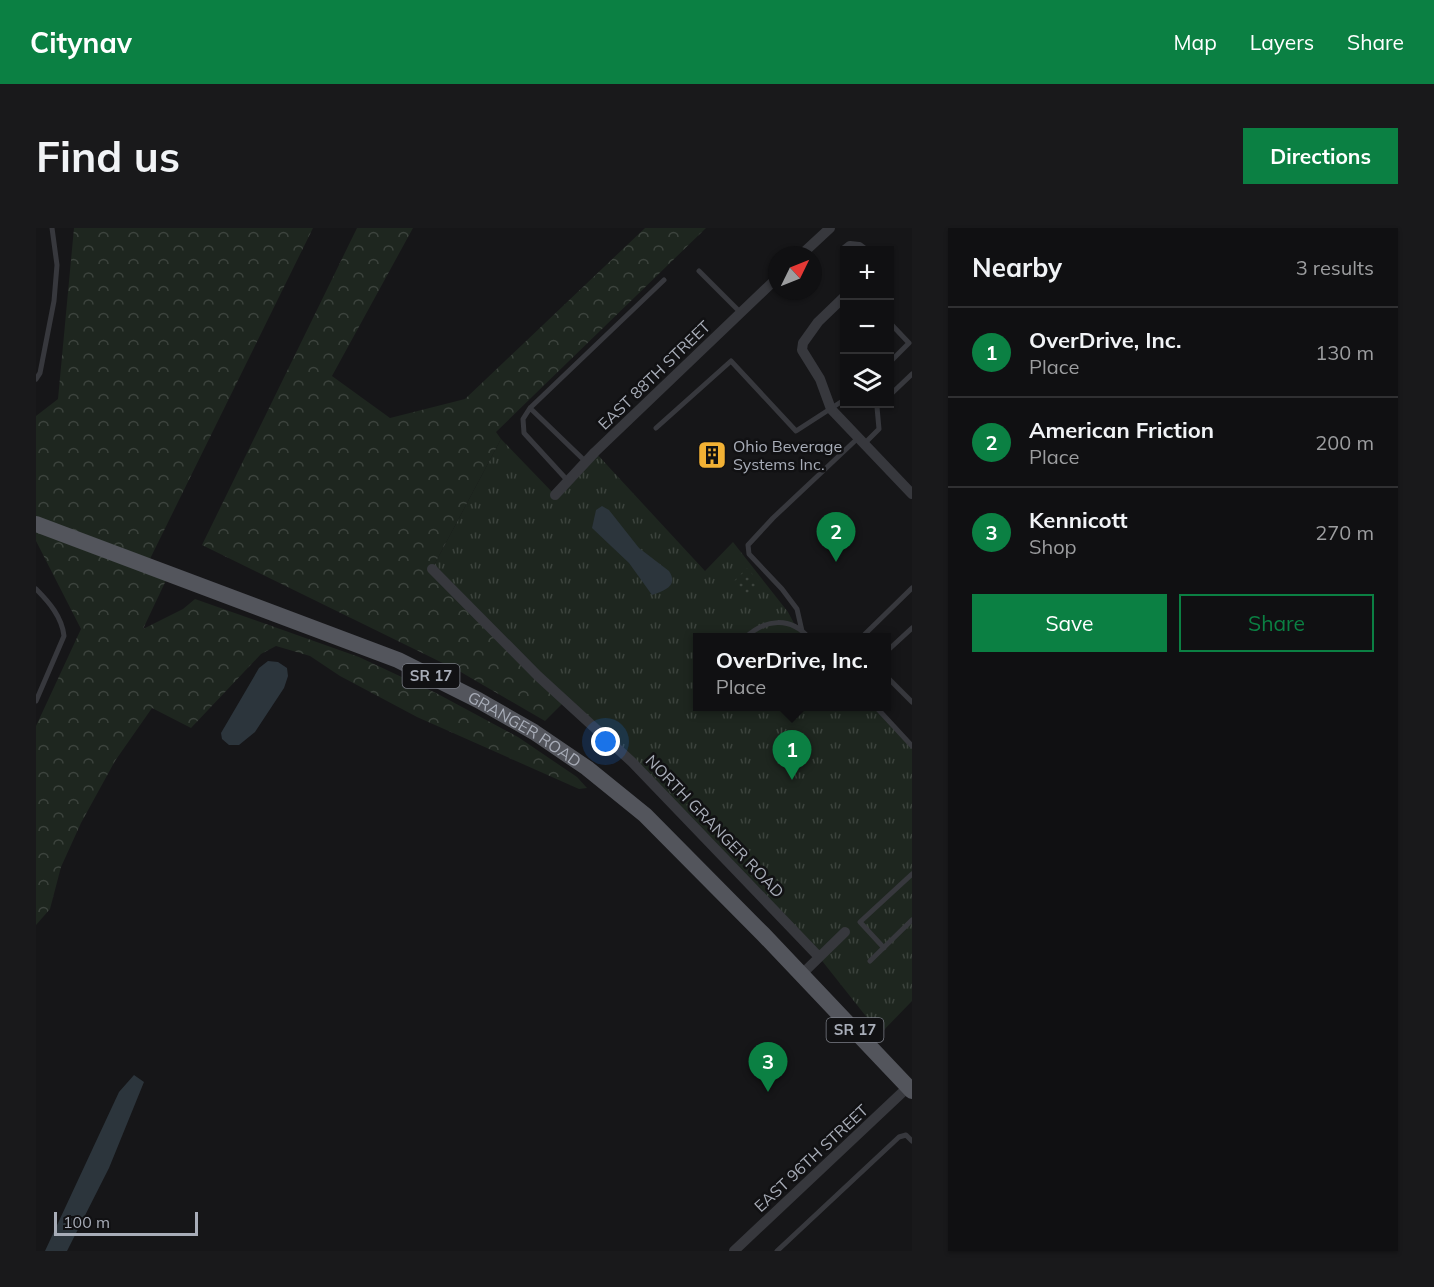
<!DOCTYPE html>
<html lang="en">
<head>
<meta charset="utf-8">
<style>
  :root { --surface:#101012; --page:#19191b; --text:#f1f3f6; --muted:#9c9d9f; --line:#303032; --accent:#0b8043 }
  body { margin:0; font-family:Mulish,sans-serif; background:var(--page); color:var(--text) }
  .controls { position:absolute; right:18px; top:18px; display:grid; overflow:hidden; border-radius:0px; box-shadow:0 2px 4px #0004 }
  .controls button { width:54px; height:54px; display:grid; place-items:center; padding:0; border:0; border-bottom:2px solid var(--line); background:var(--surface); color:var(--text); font:30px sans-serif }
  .compass { position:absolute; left:732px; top:18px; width:54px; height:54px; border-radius:50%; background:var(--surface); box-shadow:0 2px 4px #0004; rotate:47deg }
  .scale { position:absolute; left:18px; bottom:15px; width:144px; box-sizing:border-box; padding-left:6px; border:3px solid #a8adb8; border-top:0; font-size:16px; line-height:21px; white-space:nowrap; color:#a8adb8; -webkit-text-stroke:4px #111113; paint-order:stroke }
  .you { position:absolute; left:570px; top:514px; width:21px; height:21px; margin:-15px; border:4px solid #fff; border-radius:50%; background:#1a73e8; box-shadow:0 0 0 9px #1a73e833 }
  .badge { display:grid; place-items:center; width:39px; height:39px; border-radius:50%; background:var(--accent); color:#fff; font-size:20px; font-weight:700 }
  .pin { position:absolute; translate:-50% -50px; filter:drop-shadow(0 2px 3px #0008) }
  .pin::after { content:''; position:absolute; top:32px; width:21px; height:18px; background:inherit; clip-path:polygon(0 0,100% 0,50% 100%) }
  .popup { position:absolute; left:657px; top:405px; width:198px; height:78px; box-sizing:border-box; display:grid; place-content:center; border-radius:0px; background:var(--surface); filter:drop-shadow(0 2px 4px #0005); font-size:20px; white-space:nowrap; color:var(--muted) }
  .popup b { font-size:22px; color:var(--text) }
  .popup::after { content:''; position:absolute; left:50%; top:100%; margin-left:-12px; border:12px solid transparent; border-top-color:var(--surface) }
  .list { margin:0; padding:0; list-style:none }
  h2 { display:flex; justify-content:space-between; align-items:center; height:78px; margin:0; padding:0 24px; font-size:26px }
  h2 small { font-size:20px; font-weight:400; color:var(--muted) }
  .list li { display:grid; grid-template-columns:39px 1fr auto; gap:18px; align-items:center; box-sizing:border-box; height:90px; padding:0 24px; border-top:2px solid var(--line) }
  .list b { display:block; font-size:22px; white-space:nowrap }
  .list p { margin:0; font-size:20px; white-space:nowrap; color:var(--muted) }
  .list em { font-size:20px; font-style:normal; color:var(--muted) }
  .actions { display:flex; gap:12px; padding:18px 24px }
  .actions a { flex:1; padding:14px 0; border:2px solid var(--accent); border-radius:0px; text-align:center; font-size:21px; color:var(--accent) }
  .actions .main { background:var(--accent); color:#fff }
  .icon { flex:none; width:33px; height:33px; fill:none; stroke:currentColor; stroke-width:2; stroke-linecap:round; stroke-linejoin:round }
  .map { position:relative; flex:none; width:876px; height:1023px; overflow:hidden; border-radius:0px }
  header { display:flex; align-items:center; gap:36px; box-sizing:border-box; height:84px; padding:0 30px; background:var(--accent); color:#fff }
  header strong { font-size:28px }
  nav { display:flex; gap:33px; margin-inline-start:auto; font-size:21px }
  .intro { display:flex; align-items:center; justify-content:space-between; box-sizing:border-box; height:144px; padding:0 36px }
  h1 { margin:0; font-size:42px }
  .button { padding:15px 27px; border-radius:0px; background:var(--accent); color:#fff; font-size:21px; font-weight:700 }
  main { display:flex; gap:36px; padding:0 36px }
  aside { flex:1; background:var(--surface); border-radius:0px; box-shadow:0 2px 4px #0004 }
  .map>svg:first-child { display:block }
  .grass { fill:url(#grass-tufts) }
  .forest { fill:url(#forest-crowns) }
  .garden { fill:url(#garden-dots) }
  .water { fill:#2c353c }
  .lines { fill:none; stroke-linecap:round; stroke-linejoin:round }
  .lane { stroke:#37383d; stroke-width:5 }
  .street { stroke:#37383d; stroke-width:10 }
  .primary { stroke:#53555c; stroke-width:16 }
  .labels { text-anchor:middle; stroke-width:5; stroke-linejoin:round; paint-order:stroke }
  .shield { fill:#111113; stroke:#7b7e86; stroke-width:1.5 }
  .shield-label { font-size:15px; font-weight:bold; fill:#a8adb8 }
  .street-label { font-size:16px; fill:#a8adb8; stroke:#111113 }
  .poi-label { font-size:16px; fill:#a8adb8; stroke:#111113; text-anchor:start }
</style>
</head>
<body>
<header>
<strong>Citynav</strong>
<nav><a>Map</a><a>Layers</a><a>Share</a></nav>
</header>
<div class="intro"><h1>Find us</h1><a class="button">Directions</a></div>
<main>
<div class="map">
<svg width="876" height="1023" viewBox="0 0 876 1023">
  <defs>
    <pattern id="grass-tufts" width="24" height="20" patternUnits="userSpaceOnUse" patternTransform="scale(1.5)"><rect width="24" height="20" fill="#1e261f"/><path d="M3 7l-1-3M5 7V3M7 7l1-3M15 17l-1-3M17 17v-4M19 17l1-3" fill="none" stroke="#3c433d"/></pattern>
    <pattern id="forest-crowns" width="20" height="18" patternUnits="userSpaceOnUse" patternTransform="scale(1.5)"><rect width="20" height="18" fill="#1e261f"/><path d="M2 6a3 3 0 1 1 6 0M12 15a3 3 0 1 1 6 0" fill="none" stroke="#3c433d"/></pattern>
    <pattern id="garden-dots" width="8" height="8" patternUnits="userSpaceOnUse" patternTransform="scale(1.5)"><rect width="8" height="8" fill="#1e261f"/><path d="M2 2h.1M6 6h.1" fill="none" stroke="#3c433d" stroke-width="1.8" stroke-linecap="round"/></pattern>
  </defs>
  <rect width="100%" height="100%" fill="#161618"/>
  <path class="grass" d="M465 211 519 267 559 224 669 343 697 314 752 384 760 399 773 409 662 410V478L839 479 876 517V773L844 806 783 729 676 617 396 341Z"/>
  <path class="forest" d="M38 0H277L111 337 133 346 107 401 147 381 159 371 323 429 400 465 482 509 541 549 551 560 543 561 381 489 304 448 274 428 240 418 225 426 155 500 116 480 79 533 45 595 25 639 14 681 0 697V498L45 401 0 313V188L22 171Z
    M321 0H377L296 148 354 190 429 171 609 0H670L460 204 465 211 396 341 529 473 509 493 423 443 166 317Z"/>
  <path class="garden" d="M711 340 726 357 713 370 698 353Z"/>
  <path class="water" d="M566 278 573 282 603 320 633 343C643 358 628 363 616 367L593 335 556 300 560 282Z
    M232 433 242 434 251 440 252 448 248 460 219 504 203 517H193L186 511 185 505 223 440Z
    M98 847 108 854 73 940 31 1023H9L83 864Z"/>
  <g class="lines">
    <path class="lane" d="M663 43 705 85
      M854 95 873 115 854 134
      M0 151 4 145 18 73 21 37 16 0
      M854 167 876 146
      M494 180 487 191 488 205 532 253
      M620 200 695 133 760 203 808 172
      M828 216 843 201 841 179 844 176
      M550 234 494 180 628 52
      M0 361C13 374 26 389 28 408L0 473
      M766 403 761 381 746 361 713 326 712 317 737 290 822 210
      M709 410C729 391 754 388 773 410
      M829 410V406L876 360
      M850 424 876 400
      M852 450 876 474
      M839 478 876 518
      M848 720 824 694 876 646
      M834 733 876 692
      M741 1023 863 909 870 907 876 913"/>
    <path class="street" d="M809 22 814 18 823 19 827 22
      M765 27 794 0
      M808 69 782 94 767 115 766 122 784 151 795 181 876 266
      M519 267 559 224 741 50
      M396 341 502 448 596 534 783 729
      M766 746 809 704
      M698 1023 872 859"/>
    <path class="primary" id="s1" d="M0 296 362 432 442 472 498 504 551 540 609 587 727 706 876 863"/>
  </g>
  <defs>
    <g id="building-square" transform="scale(1.5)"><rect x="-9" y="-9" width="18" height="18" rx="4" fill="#f2b134" stroke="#111113"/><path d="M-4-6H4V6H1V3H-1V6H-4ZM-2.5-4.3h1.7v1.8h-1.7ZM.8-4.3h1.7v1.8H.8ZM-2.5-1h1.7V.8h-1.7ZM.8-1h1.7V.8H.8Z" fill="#111"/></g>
  </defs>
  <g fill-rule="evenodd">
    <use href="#building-square" x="676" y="227"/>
  </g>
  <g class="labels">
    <g class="shield">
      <rect x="366.5" y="436" width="57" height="24" rx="4.5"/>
      <rect x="790.5" y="790" width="57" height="24" rx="4.5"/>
    </g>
    <g class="shield-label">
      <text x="395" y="453">SR 17</text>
      <text x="819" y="807">SR 17</text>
    </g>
    <g class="street-label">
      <text transform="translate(618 147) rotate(-44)" y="6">EAST 88TH STREET</text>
      <text dy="6" stroke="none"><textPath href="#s1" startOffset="531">GRANGER ROAD</textPath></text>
      <text transform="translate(679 598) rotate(46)" y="6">NORTH GRANGER ROAD</text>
      <text transform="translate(775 930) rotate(-43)" y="6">EAST 96TH STREET</text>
    </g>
    <g class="poi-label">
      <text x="697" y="224">Ohio Beverage<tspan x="697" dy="18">Systems Inc.</tspan></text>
    </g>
  </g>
</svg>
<div class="controls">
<button>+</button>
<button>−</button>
<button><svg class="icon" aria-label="layers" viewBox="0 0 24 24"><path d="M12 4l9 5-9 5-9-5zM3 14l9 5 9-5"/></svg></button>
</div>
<svg class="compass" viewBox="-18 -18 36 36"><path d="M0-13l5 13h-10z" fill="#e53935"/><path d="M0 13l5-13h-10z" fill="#9c9d9f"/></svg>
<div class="scale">100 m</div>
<div class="you"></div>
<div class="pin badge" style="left:756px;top:552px">1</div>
<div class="popup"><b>OverDrive, Inc.</b>Place</div>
<div class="pin badge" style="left:800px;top:334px">2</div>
<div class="pin badge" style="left:732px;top:864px">3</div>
</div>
<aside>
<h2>Nearby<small>3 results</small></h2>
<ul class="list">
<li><span class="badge">1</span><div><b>OverDrive, Inc.</b><p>Place</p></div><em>130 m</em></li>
<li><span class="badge">2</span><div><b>American Friction</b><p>Place</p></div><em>200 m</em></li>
<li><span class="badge">3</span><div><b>Kennicott</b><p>Shop</p></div><em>270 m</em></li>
</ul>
<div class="actions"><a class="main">Save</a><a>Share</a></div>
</aside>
</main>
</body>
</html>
